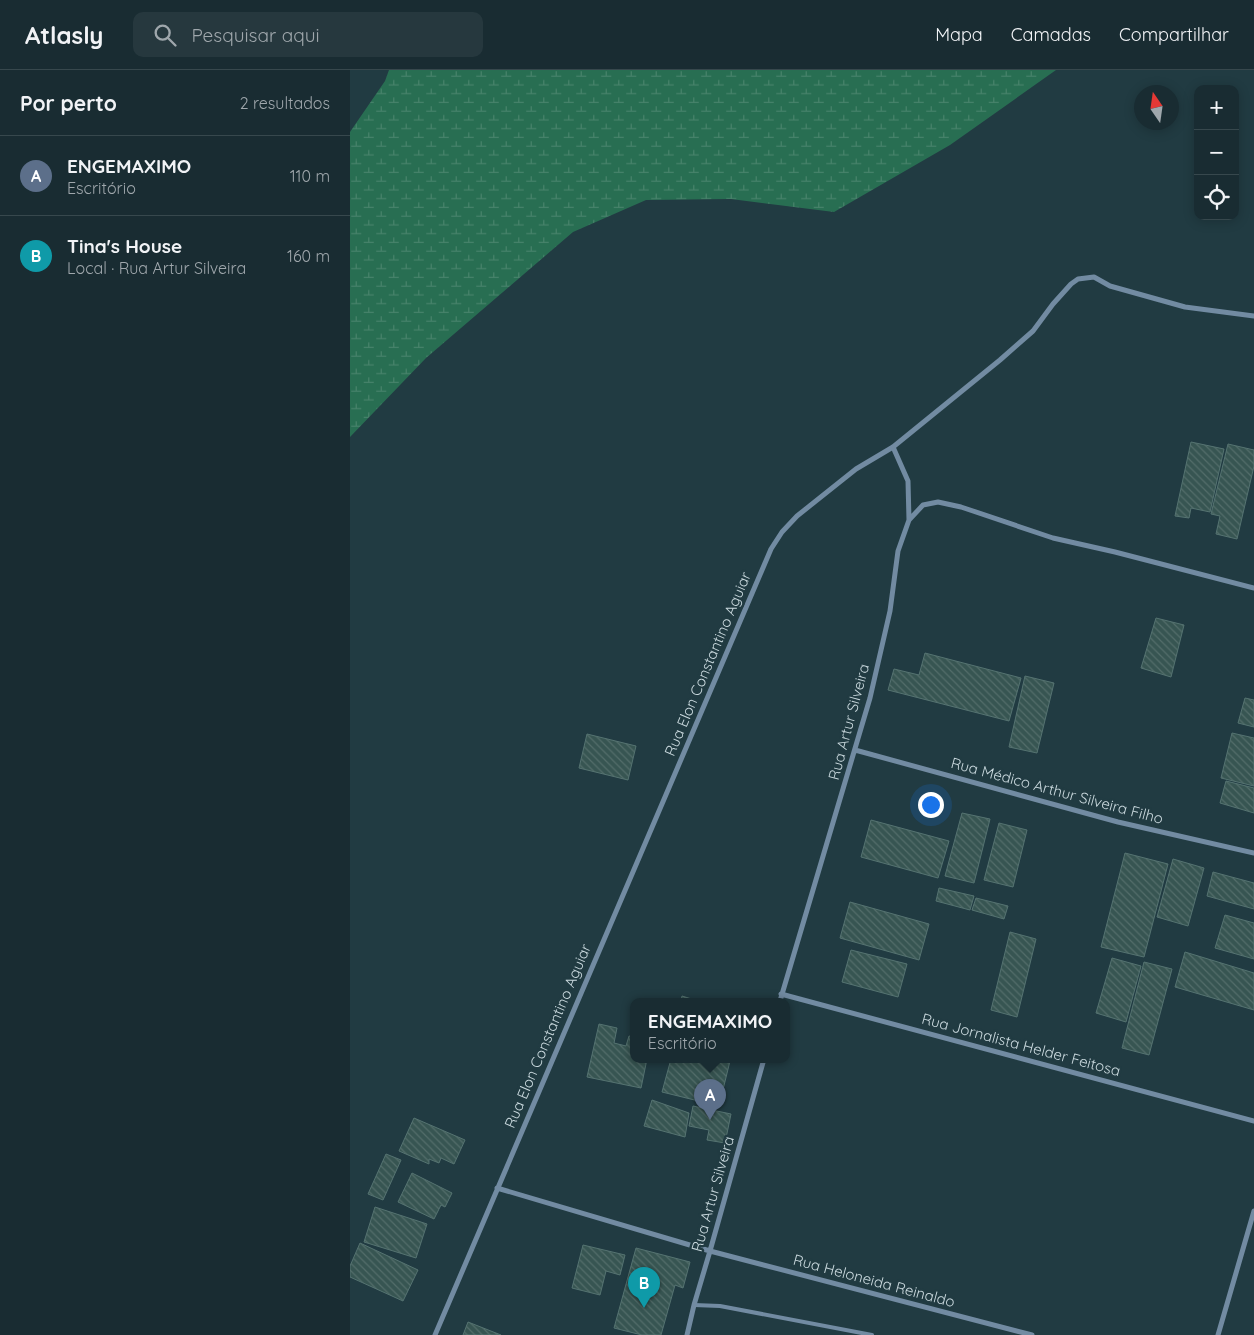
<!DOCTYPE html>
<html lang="pt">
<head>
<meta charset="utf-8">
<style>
  :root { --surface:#192c32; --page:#26383e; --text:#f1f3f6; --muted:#9fa7ac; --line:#37484d; --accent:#bca0f2 }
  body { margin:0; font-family:Quicksand,sans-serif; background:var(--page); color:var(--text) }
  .controls { position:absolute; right:15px; top:15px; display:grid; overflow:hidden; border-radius:10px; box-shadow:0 2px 12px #0003 }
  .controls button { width:45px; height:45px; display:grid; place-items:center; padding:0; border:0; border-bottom:1px solid var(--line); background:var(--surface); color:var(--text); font:25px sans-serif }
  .compass { position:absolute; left:784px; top:15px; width:45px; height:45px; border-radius:50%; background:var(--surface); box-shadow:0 2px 12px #0003; rotate:347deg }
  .you { position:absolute; left:580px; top:734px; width:18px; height:18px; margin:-12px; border:4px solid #fff; border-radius:50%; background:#1a73e8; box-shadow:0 0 0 8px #1a73e833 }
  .badge { display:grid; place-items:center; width:32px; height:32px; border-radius:50%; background:var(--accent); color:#fff; font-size:16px; font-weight:700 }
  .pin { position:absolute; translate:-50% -41px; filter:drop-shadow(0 1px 2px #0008) }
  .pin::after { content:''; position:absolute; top:26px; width:18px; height:15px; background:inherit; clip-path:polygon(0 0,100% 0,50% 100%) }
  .popup { position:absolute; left:280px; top:928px; width:160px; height:65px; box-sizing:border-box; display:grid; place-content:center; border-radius:10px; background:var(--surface); filter:drop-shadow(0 1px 4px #0005); font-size:16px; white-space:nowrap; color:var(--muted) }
  .popup b { font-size:19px; color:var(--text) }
  .popup::after { content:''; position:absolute; left:50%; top:100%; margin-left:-10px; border:10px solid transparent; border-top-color:var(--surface) }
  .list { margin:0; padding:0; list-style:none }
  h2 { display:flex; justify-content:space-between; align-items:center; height:65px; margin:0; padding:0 20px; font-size:21px }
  h2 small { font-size:16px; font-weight:400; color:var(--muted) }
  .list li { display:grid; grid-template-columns:32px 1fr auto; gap:15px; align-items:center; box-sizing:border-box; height:80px; padding:0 20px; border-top:1px solid var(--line) }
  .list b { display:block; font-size:19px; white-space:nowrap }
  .list p { margin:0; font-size:16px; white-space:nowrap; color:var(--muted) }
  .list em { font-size:16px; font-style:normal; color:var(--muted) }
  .icon { flex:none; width:28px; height:28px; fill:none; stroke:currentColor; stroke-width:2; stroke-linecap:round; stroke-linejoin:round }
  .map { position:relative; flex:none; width:904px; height:1265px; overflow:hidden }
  header { display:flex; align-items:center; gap:30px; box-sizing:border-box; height:70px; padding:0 25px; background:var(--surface); border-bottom:1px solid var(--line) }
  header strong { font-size:24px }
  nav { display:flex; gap:28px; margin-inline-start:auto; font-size:18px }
  .search { width:350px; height:45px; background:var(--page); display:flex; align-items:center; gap:12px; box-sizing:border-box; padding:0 18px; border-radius:10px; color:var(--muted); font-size:19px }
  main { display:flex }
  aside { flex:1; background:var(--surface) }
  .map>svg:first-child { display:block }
  .wetland { fill:url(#wetland-marsh) }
  .building { fill:url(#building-back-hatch); stroke:#557371 }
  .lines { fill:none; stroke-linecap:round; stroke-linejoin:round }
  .lane { stroke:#728ba2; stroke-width:4 }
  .street { stroke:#728ba2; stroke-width:5 }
  .labels { text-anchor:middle; stroke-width:5; stroke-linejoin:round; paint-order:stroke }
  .street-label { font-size:15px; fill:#cad9de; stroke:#213b42 }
</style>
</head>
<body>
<header>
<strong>Atlasly</strong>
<div class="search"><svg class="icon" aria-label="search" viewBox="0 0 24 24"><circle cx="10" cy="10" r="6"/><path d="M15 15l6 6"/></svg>Pesquisar aqui</div>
<nav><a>Mapa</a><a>Camadas</a><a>Compartilhar</a></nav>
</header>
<main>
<aside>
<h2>Por perto<small>2 resultados</small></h2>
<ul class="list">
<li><span class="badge" style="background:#5c6f8a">A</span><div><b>ENGEMAXIMO</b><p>Escritório</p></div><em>110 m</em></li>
<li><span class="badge" style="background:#0f9aa8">B</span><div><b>Tina's House</b><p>Local · Rua Artur Silveira</p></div><em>160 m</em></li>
</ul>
</aside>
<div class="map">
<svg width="904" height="1265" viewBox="0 0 904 1265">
  <defs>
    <pattern id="wetland-marsh" width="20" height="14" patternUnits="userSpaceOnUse" patternTransform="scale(1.25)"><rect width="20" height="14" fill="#286e52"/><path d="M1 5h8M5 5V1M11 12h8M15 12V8" fill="none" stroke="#46826a"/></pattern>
    <pattern id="building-back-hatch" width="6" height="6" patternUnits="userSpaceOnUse" patternTransform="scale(1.25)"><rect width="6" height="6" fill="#375552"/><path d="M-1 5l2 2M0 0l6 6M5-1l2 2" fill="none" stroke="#536d6a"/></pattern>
  </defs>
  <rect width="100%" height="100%" fill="#213b42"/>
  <path class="wetland" d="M39 0H706L600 75 484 142 381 129 296 130 223 162 76 288 0 367V62L35 11Z"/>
  <path class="building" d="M841 372 874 379 860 442 841 438 839 448 825 446Z
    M878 374 904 380V396L887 469 866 464 870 446 861 444Z
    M806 548 834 555 821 607 791 598Z
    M575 583 671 608 659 651 538 620 544 599 569 605Z
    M675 606 704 613 687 683 659 677Z
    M895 628 904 630V657L888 653Z
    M882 663 904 668V716L871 708Z
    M237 664 286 676 278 710 229 698Z
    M876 711 904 718V743L870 733Z
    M612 743 640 749 624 813 595 806Z
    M521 750 599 771 588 808 511 787Z
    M649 753 677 760 663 817 634 810Z
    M775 783 818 794 794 887 751 877Z
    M823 789 854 798 838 856 807 847Z
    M863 802 904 813V839L857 826Z
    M589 818 624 826 620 840 586 831Z
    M626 828 658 836 654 849 622 840Z
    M500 832 579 854 569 890 490 868Z
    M875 845 904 853V889L865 878Z
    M660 862 686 869 667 947 641 940Z
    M501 880 557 894 548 927 492 912Z
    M835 882 904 903V940L825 917Z
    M762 888 791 896 776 952 746 943Z
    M794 892 822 899 799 985 772 978Z
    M332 926 348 931H331Z
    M249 954 267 958 264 973 276 976 279 966 284 967V989H297L291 1018 237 1007Z
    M321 989H372L380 991 369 1036 312 1022Z
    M302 1030 339 1043 335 1067 294 1056Z
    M343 1036 381 1044 375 1073 357 1070 359 1060 339 1056Z
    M64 1048 115 1070 104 1094 91 1088 89 1093 79 1089V1094L49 1081Z
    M36 1084 51 1090 33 1130 18 1124Z
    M62 1103 102 1123 95 1137 91 1135 84 1149 48 1132Z
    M25 1137 77 1154 66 1188 14 1172Z
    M10 1173 68 1200 53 1231 0 1207V1196Z
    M233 1175 275 1185 270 1205 256 1201 250 1225 222 1218Z
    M286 1178 340 1192 333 1218 325 1215 311 1265H292L264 1258Z
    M118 1252 151 1265H113Z"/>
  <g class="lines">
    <path class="lane" d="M344 1235 370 1236 522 1265"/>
    <path class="street" d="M559 450 573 435 588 432 611 437 703 468 765 482 904 518
      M505 680 768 752 904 783
      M431 924 904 1051
      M430 931 520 628 540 541 548 481 559 450 558 411 543 377
      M147 1118 360 1181 682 1265
      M85 1265 421 479 432 462 447 446 506 399 543 377 650 290 683 261 703 234 721 214 728 209 744 207 760 216 835 237 904 246
      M337 1265 344 1235 360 1181 414 989
      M868 1265 904 1141"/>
  </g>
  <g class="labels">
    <g class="street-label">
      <text transform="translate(358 594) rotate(-67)" y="5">Rua Elon Constantino Aguiar</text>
      <text transform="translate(499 652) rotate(-75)" y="5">Rua Artur Silveira</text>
      <text transform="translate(707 721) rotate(15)" y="5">Rua Médico Arthur Silveira Filho</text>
      <text transform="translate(198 966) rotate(-67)" y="5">Rua Elon Constantino Aguiar</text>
      <text transform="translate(671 975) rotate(15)" y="5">Rua Jornalista Helder Feitosa</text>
      <text transform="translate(363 1124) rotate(-74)" y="5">Rua Artur Silveira</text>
      <text transform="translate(524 1211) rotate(15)" y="5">Rua Heloneida Reinaldo</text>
    </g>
  </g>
</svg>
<div class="controls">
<button>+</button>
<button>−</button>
<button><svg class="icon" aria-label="locate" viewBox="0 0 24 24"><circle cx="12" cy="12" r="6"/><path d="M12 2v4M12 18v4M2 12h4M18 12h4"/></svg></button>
</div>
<svg class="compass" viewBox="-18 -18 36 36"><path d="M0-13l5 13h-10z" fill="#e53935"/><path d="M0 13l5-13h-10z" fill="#9fa7ac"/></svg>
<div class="you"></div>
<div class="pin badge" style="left:360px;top:1050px;background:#5c6f8a">A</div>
<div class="popup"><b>ENGEMAXIMO</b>Escritório</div>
<div class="pin badge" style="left:294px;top:1238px;background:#0f9aa8">B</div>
</div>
</main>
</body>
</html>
